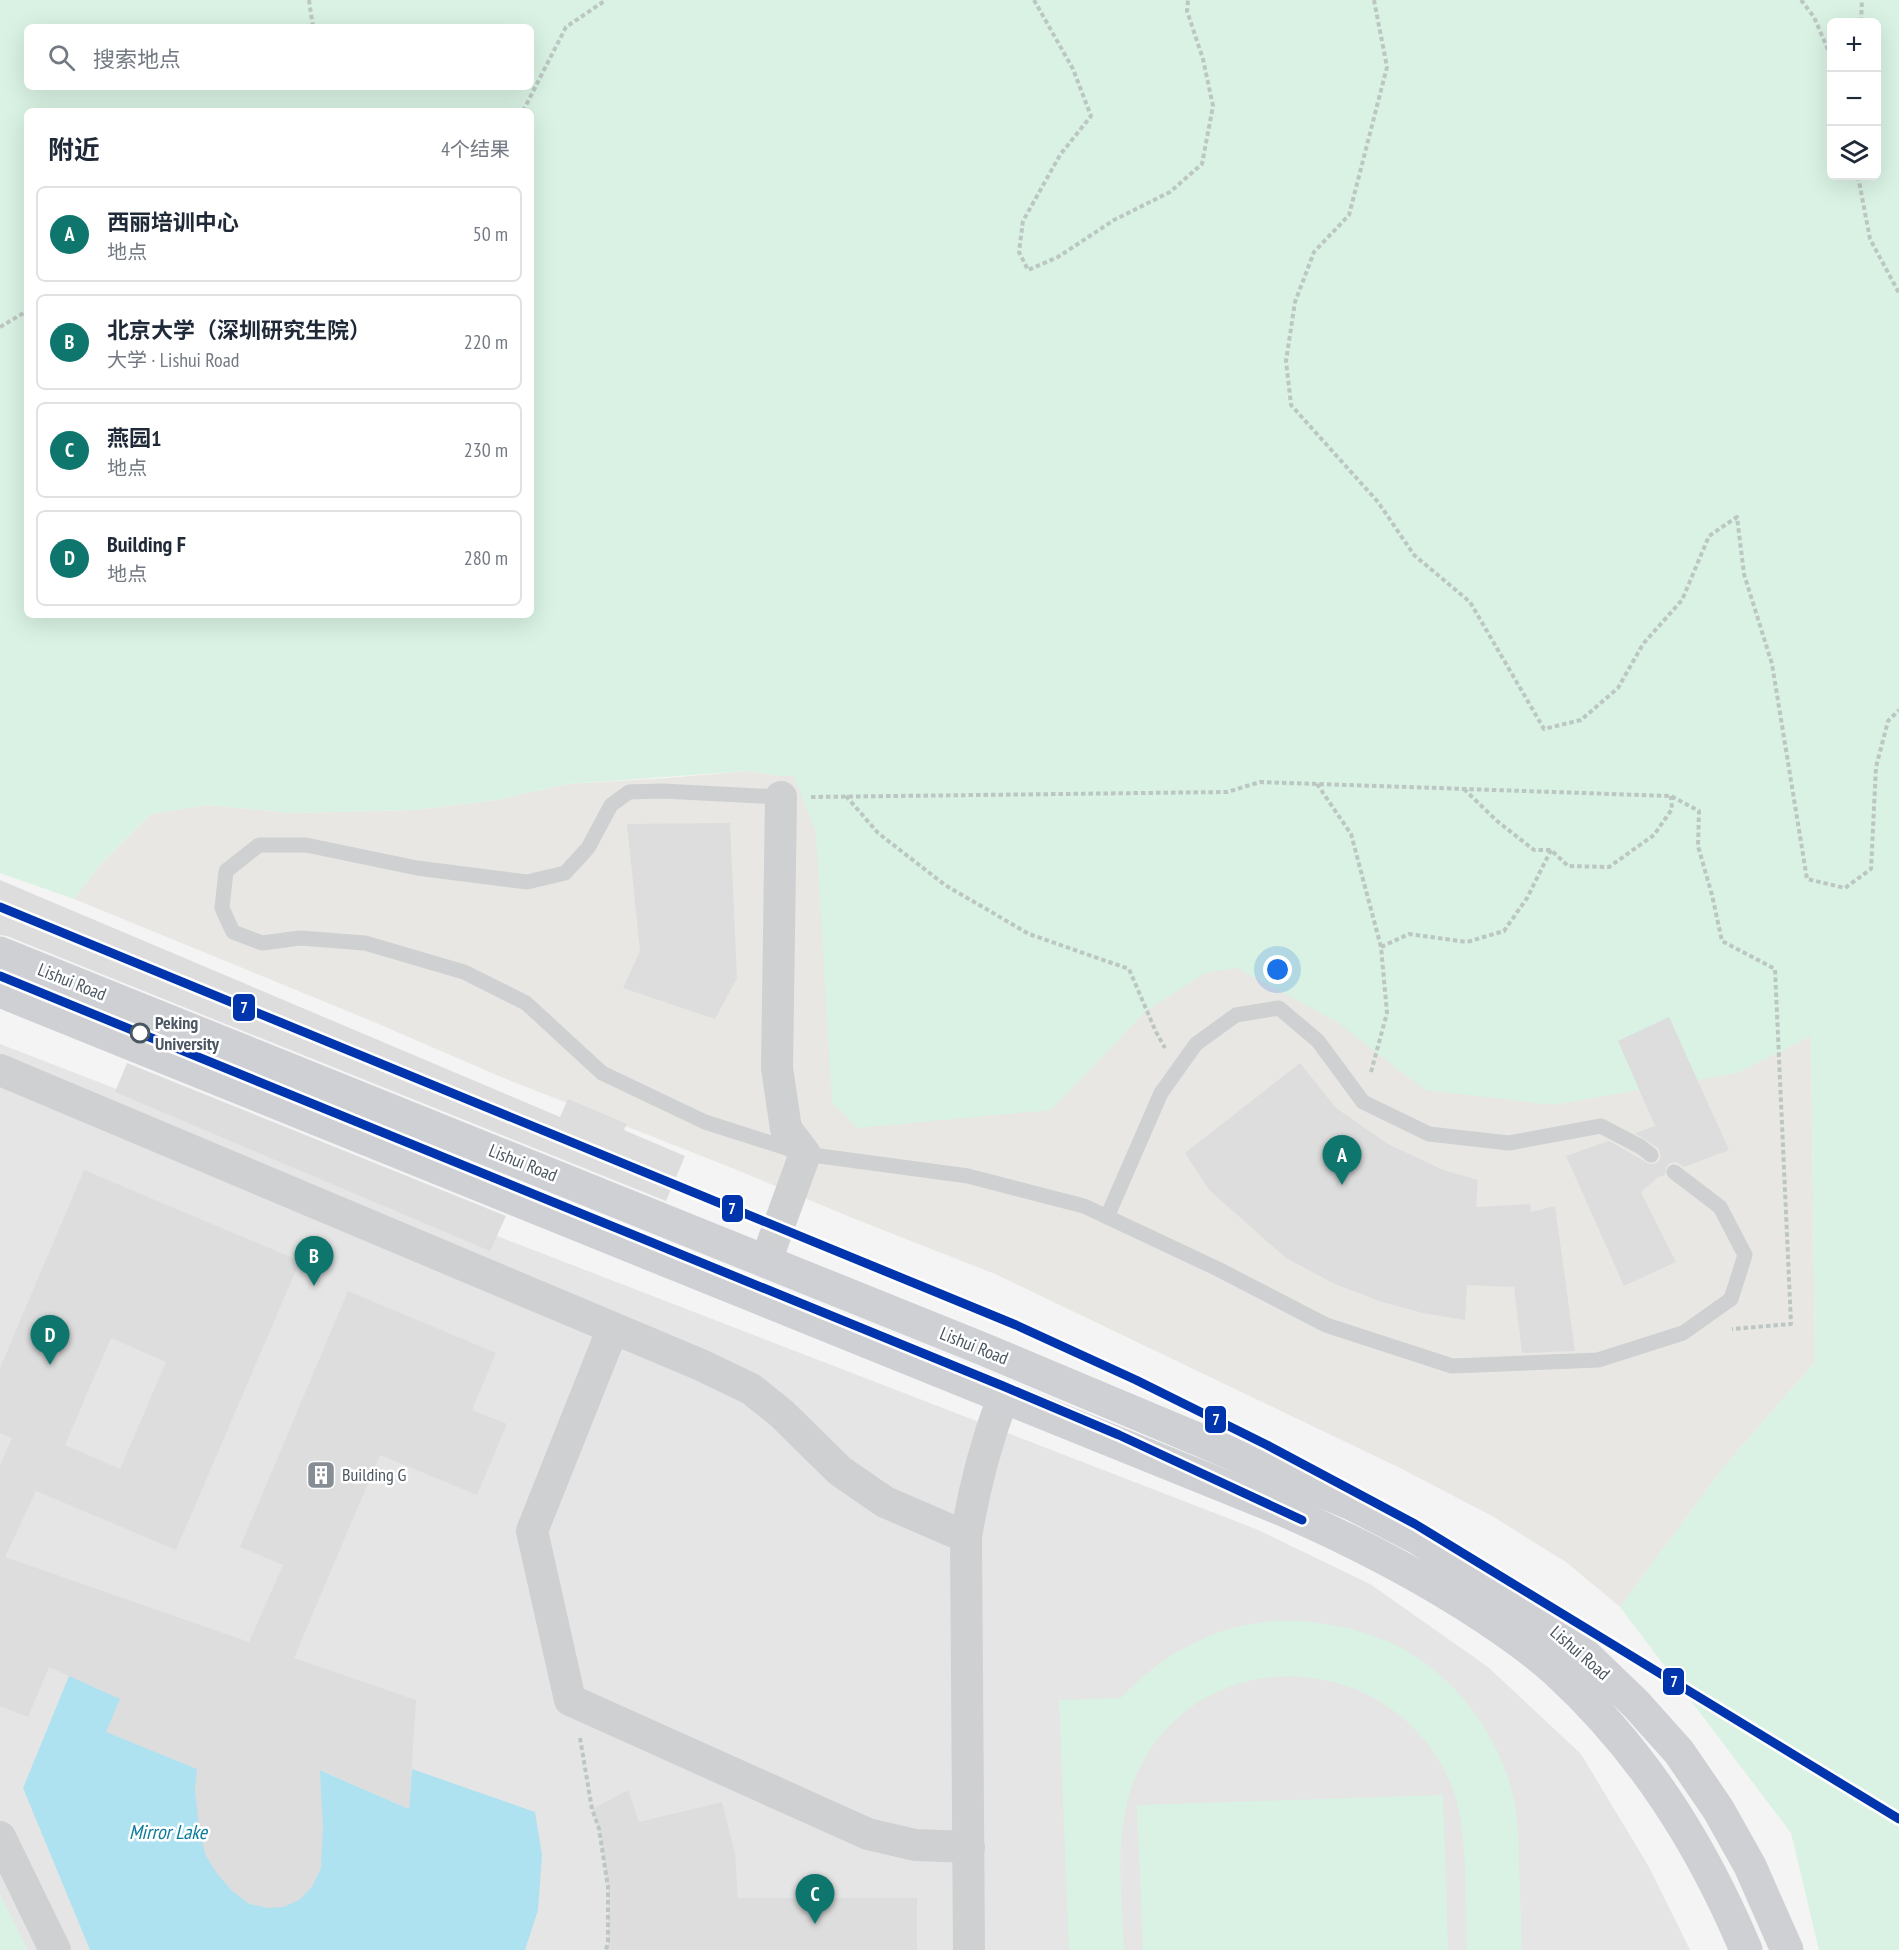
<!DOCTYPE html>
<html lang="zh">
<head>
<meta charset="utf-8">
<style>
  :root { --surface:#fff; --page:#f2f2f3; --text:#1f2937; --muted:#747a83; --line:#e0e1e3; --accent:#0f766e }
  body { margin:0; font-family:"PT Sans Narrow","Noto Sans SC",sans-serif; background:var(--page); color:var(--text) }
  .controls { position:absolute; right:18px; top:18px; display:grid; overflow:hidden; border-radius:9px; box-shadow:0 6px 24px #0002 }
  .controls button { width:54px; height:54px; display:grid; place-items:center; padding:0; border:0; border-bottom:2px solid var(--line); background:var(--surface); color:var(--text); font:30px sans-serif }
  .you { position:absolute; left:1278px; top:970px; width:21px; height:21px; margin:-15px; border:4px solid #fff; border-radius:50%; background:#1a73e8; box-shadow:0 0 0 9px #1a73e833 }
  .badge { display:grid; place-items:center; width:39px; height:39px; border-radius:50%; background:var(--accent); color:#fff; font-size:20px; font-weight:700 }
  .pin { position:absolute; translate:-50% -50px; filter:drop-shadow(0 2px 3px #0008) }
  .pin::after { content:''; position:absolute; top:32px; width:21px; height:18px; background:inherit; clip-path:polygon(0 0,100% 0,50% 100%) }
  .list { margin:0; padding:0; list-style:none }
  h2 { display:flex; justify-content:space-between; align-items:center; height:78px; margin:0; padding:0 24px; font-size:26px }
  h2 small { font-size:20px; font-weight:400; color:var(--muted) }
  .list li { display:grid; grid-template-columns:39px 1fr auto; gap:18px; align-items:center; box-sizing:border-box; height:96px; margin:0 12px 12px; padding:0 12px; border:2px solid var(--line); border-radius:9px }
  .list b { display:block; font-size:22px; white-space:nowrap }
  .list p { margin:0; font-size:20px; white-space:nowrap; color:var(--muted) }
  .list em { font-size:20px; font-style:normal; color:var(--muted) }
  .icon { flex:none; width:33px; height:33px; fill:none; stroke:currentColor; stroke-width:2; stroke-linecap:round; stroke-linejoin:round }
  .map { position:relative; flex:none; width:1899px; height:1950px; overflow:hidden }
  .search { position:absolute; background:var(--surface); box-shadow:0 6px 24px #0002; left:24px; top:24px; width:510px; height:66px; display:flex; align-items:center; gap:15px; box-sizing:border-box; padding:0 21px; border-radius:9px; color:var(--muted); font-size:22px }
  .panel { position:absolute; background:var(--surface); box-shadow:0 6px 24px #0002; left:24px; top:108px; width:510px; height:510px; border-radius:9px }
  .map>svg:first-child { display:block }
  .commercial { fill:#e8e7e3 }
  .education { fill:#e6e5e6 }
  .green { fill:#d9f2e3; fill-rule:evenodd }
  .water { fill:#aee2f0 }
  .building { fill:#ddddde; fill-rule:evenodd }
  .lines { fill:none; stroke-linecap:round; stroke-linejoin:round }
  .path { stroke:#bcc7c4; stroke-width:4; stroke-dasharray:4.5 3; stroke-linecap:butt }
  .lane { stroke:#ced0d2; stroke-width:15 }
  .street { stroke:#ced0d2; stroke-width:32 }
  .secondary { stroke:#ced0d4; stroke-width:33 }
  .metro-1-casing { stroke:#fff; stroke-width:14 }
  .metro-1 { stroke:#0035ad; stroke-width:9 }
  .stop-dot { fill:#fff; stroke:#4a5661; stroke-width:3 }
  .labels { text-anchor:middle; stroke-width:5; stroke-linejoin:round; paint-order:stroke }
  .street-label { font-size:18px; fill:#4a5661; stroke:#fff }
  .stop-label { font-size:18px; font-weight:bold; fill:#4a5661; stroke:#fff; text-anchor:start }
  .poi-label { font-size:18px; fill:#4a5661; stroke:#fff; text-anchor:start }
  .water-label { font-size:20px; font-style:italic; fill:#0c7c9b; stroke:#fff }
  .line-badge { stroke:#fff; stroke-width:2 }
  .badge-label { font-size:16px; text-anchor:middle; font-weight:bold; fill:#fff }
</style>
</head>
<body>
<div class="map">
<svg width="1899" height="1950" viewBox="0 0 1899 1950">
  <rect width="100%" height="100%" fill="#f4f4f4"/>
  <path class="commercial" d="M747 771 781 776H872L1811 1031 1815 1362 1723 1468 1620 1607 1566 1562 1492 1516 1400 1468 995 1274 860 1221 727 1166 501 1077 374 1022 74 899 100 865 151 814 208 805 294 813 414 810 497 800 567 784 668 778Z"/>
  <path class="education" d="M0 1044 1256 1529 1370 1584 1488 1667 1581 1754 1649 1867 1690 1950H0Z"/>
  <path class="green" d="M0 0H1899V1950H1819L1791 1833 1620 1607 1723 1468 1815 1362 1811 1036 1738 1073 1553 1105 1425 1090 1337 1022 1237 968 1205 973 1146 1011 1051 1110 857 1128 832 1102 816 833 794 776H781L747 771 567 784 497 800 414 810 294 813 208 805 151 814 100 865 74 899 0 873ZM1832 22H1876V176H1832ZM27 27H531V87H27ZM27 111H531V615H27Z
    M1302 1621C1327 1624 1350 1627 1374 1636 1445 1661 1497 1727 1514 1799 1518 1820 1519 1842 1519 1863 1520 1892 1521 1921 1522 1950H1467C1465 1901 1469 1828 1451 1784 1395 1649 1202 1637 1138 1771 1112 1827 1122 1890 1124 1950H1069L1059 1700 1121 1698C1159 1657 1209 1628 1265 1622 1277 1620 1290 1621 1302 1621Z
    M1443 1795 1448 1950H1143L1137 1805Z
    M0 1894 28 1950H0Z"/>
  <path class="water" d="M69 1676 127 1686 409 1809 412 1769 535 1812 542 1855 538 1910 525 1950H90L23 1788Z"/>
  <path class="building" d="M730 823 737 978 715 1019 623 988 640 951 627 824Z
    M0 880 560 1117 568 1099 627 1124 624 1130 685 1156 666 1201 7 936 0 935Z
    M1669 1017 1729 1150 1684 1167 1676 1162 1670 1163 1666 1167 1665 1175 1658 1177 1641 1192 1676 1262 1624 1286 1566 1156 1609 1141 1649 1164H1655L1659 1161 1661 1156 1658 1148 1635 1133 1655 1126 1618 1041Z
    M127 1063 506 1216 490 1251 115 1092Z
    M1300 1063 1336 1108 1388 1144 1443 1170 1478 1180 1476 1207 1530 1204 1531 1212 1555 1206 1575 1351 1522 1353 1514 1287 1467 1285 1465 1320 1423 1313 1379 1301 1333 1283 1286 1258 1209 1190 1185 1153Z
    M84 1170 300 1261 176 1550 36 1491 5 1557 249 1642 283 1565 240 1547 348 1291 496 1353 472 1410 507 1424 477 1495 380 1455 294 1658 416 1700 409 1809 320 1770 323 1827 321 1868 312 1887 299 1900 284 1907 268 1908 249 1904 231 1890 216 1872 206 1856 200 1833 195 1791 197 1769 106 1732 120 1699 49 1667 28 1717 0 1706V1465L12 1438 0 1433V1368ZM111 1338 166 1362 120 1469 65 1445Z
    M628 1790 639 1822 722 1802 735 1854 738 1898H917V1950H608V1887L599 1829 592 1809Z"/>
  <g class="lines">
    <path class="path" d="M309 0 313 27
      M1034 0 1073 69 1091 116 1060 155 1023 221 1019 252 1028 270 1058 257 1114 220 1170 192 1202 164 1213 106 1203 59 1187 11 1188 0
      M1374 0 1387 67 1349 215 1314 252 1295 302 1286 361 1291 405 1378 502 1414 555 1470 602 1544 729 1581 720 1618 688 1643 644 1682 600 1709 536 1737 517 1744 574 1772 664 1807 879 1845 888 1871 869 1876 767 1888 721 1899 710
      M1801 0 1814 17 1832 59
      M1861 22 1862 0
      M523 111 566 27 606 0
      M1858 176 1870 239 1899 293
      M0 327 27 311
      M1317 784 1351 834 1381 947
      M1464 789 1497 821 1534 850H1551L1568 866 1609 867 1654 835 1672 809 1671 796
      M846 796 878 833 945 885 1029 934 1129 969 1156 1032 1165 1048
      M811 797 1227 792 1260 782 1671 796 1699 811 1698 846 1712 895 1722 941 1775 969 1791 1324 1732 1329
      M1371 1072 1387 1013 1381 947 1409 934 1467 942 1504 931 1527 898 1551 850
      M580 1738 592 1809 599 1829 608 1887V1942L606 1950"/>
    <path class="lane" d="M781 797 662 791 629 792 611 805 588 848 565 873 527 882 417 868 306 845H259L226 871 222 908 233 932 262 943 300 938 365 943 464 972 526 1003 602 1073 705 1122 805 1154 968 1176 1084 1206 1218 1269 1326 1325 1452 1366 1598 1360 1683 1333 1731 1299 1745 1255 1720 1207 1674 1172
      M1107 1217 1161 1093 1196 1044 1236 1015 1279 1008 1318 1041 1363 1102 1429 1134 1509 1143 1601 1126 1641 1147 1651 1155"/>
    <path class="street" d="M0 1070 701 1365 751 1389 781 1413 840 1471 885 1502 966 1537
      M766 1261 805 1154 786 1129 777 1068 781 797
      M613 1328 532 1531 570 1700 868 1834 915 1845 969 1847
      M0 1837 55 1950
      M969 1950 966 1537C974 1488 986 1443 1003 1397"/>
    <path class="secondary" d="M0 953 983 1349 1352 1504 1416 1537 1534 1613 1583 1653 1636 1704 1679 1752 1718 1809 1750 1866 1787 1950
      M0 991 1283 1510C1354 1541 1422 1576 1487 1619 1511 1635 1535 1652 1556 1671 1642 1750 1701 1843 1746 1950"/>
    <g class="metro-1-casing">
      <path id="metro-1" d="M0 907 1016 1325 1136 1380 1267 1445 1415 1524 1899 1819
        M0 976 1003 1386 1119 1435 1302 1520"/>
    </g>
    <use href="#metro-1" class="metro-1"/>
  </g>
  <defs>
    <g id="building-square" transform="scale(1.5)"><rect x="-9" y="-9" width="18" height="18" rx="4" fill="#868d94" stroke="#fff"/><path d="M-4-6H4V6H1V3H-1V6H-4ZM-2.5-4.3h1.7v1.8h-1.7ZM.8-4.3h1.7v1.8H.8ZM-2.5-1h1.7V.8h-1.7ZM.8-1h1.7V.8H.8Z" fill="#fff"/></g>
  </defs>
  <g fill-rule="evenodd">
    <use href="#building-square" x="321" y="1475"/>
  </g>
  <circle class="stop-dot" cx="140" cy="1033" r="9"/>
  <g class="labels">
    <g class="street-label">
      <text transform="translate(72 982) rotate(22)" y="6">Lishui Road</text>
      <text transform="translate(523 1163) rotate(22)" y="6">Lishui Road</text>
      <text transform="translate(974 1346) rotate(22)" y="6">Lishui Road</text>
      <text transform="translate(1580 1653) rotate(41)" y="6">Lishui Road</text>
    </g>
    <g class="stop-label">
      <text x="155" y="1029">Peking<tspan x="155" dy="21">University</tspan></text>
    </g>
    <g class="poi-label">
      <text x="342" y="1481">Building G</text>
    </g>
    <g class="water-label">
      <text x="168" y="1839">Mirror Lake</text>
    </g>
  </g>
  <g class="line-badge">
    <rect x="232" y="993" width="24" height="29" rx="6" fill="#0035ad"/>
    <rect x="721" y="1194" width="23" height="29" rx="6" fill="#0035ad"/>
    <rect x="1204" y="1405" width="23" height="29" rx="6" fill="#0035ad"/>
    <rect x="1662" y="1667" width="23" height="29" rx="6" fill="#0035ad"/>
  </g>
  <g class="badge-label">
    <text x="244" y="1013">7</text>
    <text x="732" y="1214">7</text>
    <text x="1216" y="1425">7</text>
    <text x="1674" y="1687">7</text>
  </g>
</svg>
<div class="controls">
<button>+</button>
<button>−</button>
<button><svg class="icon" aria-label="layers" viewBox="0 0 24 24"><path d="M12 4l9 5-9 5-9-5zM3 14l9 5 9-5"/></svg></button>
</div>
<div class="you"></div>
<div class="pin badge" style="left:1342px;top:1185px">A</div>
<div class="pin badge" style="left:314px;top:1286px">B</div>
<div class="pin badge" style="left:815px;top:1924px">C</div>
<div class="pin badge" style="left:50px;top:1365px">D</div>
<div class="search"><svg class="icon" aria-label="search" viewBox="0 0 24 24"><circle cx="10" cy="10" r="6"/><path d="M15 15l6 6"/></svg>搜索地点</div>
<section class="panel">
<h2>附近<small>4个结果</small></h2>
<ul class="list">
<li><span class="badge">A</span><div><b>西丽培训中心</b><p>地点</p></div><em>50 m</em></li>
<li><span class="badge">B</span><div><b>北京大学（深圳研究生院）</b><p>大学 · Lishui Road</p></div><em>220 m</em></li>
<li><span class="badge">C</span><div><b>燕园1</b><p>地点</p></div><em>230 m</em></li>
<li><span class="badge">D</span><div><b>Building F</b><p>地点</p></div><em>280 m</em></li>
</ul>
</section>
</div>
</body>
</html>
